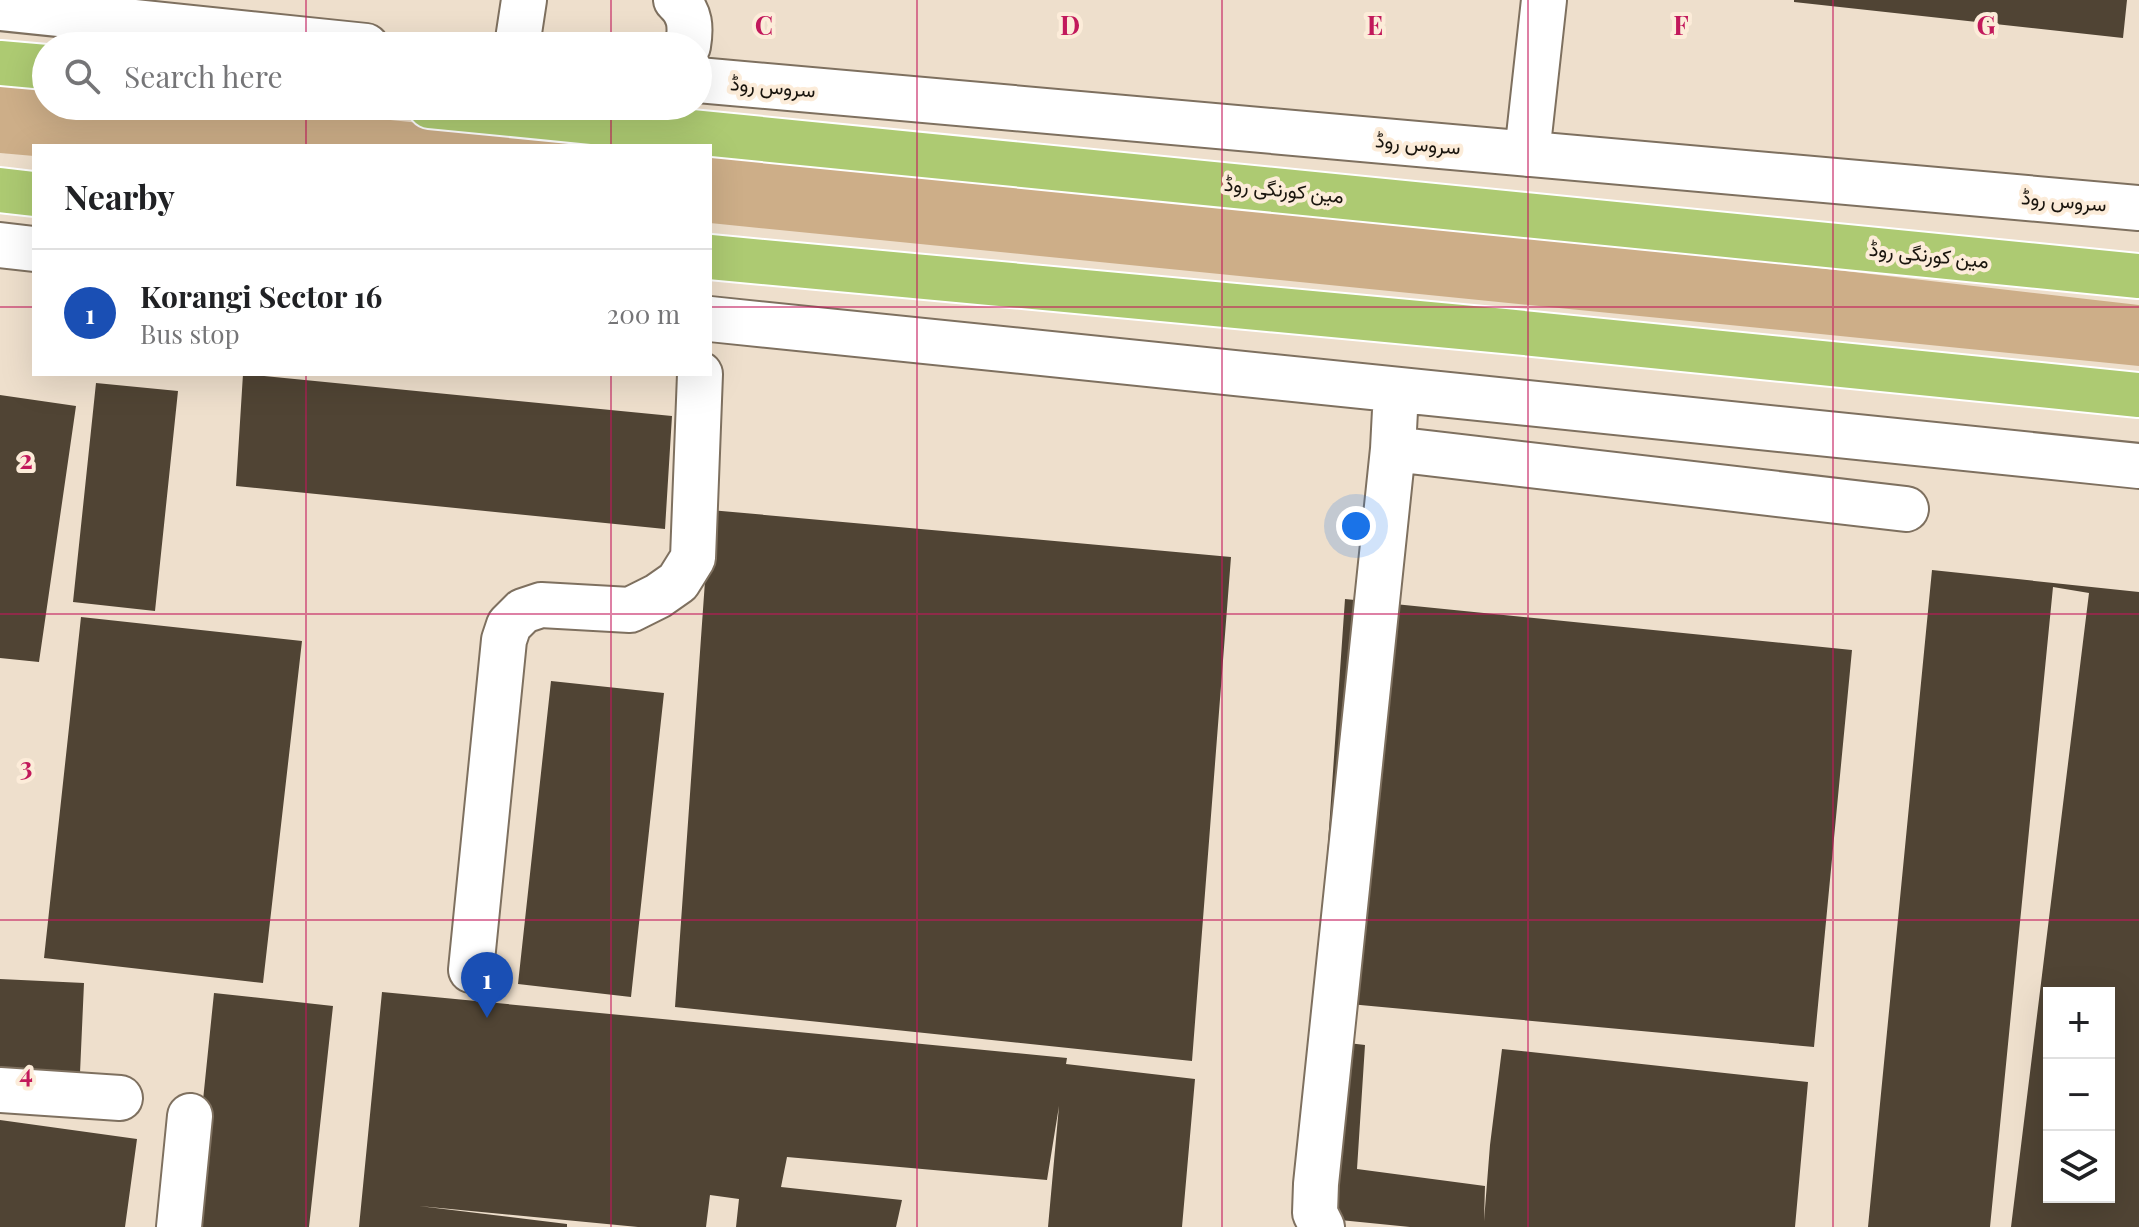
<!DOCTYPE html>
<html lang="en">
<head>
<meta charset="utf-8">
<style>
  :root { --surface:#fff; --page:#f6f6f6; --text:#202124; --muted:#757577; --line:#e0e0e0; --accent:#2a703c }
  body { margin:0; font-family:"Playfair Display",Vazirmatn,serif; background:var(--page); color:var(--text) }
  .controls { position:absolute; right:24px; bottom:24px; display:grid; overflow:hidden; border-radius:0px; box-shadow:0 8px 32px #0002 }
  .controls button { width:72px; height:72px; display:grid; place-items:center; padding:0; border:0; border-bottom:2px solid var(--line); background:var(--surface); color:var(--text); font:40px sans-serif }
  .you { position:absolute; left:1356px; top:526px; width:28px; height:28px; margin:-20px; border:6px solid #fff; border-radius:50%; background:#1a73e8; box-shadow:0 0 0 12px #1a73e833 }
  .badge { display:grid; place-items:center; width:52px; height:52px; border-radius:50%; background:var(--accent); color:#fff; font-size:26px; font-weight:700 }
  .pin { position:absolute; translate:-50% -66px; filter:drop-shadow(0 2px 4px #0008) }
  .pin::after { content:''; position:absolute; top:42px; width:28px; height:24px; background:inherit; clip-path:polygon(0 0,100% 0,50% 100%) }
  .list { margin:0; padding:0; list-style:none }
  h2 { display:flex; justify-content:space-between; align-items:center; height:104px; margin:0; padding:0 32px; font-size:34px }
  h2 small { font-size:26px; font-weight:400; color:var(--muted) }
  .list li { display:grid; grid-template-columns:52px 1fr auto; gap:24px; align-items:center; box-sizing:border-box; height:128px; padding:0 32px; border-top:2px solid var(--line) }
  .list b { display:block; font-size:30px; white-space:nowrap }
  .list p { margin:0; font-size:26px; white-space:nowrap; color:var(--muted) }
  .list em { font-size:26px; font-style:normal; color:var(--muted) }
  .icon { flex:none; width:44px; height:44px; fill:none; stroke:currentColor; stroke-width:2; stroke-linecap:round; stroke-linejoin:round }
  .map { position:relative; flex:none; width:2139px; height:1227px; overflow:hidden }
  .search { position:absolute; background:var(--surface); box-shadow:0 8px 32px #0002; left:32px; top:32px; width:680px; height:88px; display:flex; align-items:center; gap:20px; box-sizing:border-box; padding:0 28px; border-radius:44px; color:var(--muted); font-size:30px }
  .panel { position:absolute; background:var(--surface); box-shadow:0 8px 32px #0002; left:32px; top:144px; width:680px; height:232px; border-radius:0px }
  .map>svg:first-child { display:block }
  .green { fill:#cdae88 }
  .building { fill:#504434; fill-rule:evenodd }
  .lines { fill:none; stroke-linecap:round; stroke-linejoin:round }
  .minor-casing { stroke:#7e705f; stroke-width:48 }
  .major-casing { stroke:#fff; stroke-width:48 }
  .minor { stroke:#fff; stroke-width:44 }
  .major { stroke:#adca72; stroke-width:44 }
  .grid { fill:none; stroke:#c2185b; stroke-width:2; stroke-opacity:0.55 }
  .labels { text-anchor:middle; stroke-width:8; stroke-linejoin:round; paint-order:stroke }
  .street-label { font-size:20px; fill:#19140d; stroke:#fcecd9 }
  .grid-label { font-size:26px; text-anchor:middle; font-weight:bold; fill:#c2185b; stroke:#fcecd9; stroke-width:8; stroke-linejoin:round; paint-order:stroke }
</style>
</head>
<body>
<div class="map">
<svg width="2139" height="1227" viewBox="0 0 2139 1227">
  <rect width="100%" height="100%" fill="#eedfcc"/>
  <path class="green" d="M0 80 46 85V106H253L645 146H34V156L0 153Z
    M710 153 1654 249 2139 305V366L710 223Z"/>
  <path class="building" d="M1794 0H2127L2123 38 1794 2Z
    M243 374 672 416 665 529 236 486Z
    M96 383 178 391 155 611 73 602Z
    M0 395 76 406 39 662 0 658Z
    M710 510 1231 557 1192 1061 675 1007Z
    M1932 570 2139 592V1227H2011L2089 593 2053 587 1990 1227H1868ZM2049 993H2109V1197H2049Z
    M1345 599 1852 650 1814 1047 1317 1001Z
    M81 617 302 641 263 983 44 958Z
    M551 681 664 693 631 997 518 984Z
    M0 979 84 983 80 1073 0 1068Z
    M382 992 1067 1058 1066 1064 1195 1079 1182 1227H1048L1059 1106 1047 1180 787 1157 781 1187 902 1200 896 1227H736L739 1199 710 1195 706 1227H638L419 1206 567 1224V1227H359Z
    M214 993 333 1006 309 1227H190Z
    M1315 1039 1365 1045 1357 1169 1485 1186 1484 1221 1490 1145 1502 1049 1808 1082 1795 1227H1410L1300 1216Z
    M0 1120 137 1139 125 1227H0Z"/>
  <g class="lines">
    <g class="minor-casing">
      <path id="minor" d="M676 0C691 13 691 28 688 46
        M0 8 366 46
        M517 46 524 0
        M698 80 2139 208
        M1527 154 1544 0
        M0 245 34 249
        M710 319 2139 466
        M1393 449 1906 509
        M471 970 504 640 509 625 523 611 541 605 630 610 658 596 678 582 693 558 700 374
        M0 1090 120 1098
        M179 1227 190 1116
        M1322 1227 1315 1213 1316 1184 1393 449 1396 391"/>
    </g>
    <g class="major-casing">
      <path id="major" d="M0 63 46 67
        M430 106 2139 276
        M0 190 34 194
        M710 257 1504 331 2139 395"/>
    </g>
    <use href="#minor" class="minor"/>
    <use href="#major" class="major"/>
  </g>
  <path class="grid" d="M306 0V46M611 0V46M917 0V1227M1222 0V1227M1528 0V1227M1833 0V1227M306 106V146M611 106V146M0 307H34M710 307H2139M306 374V1227M611 374V1227M0 614H2139M0 920H2139"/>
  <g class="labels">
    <g class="street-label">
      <text transform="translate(773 87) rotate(5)" y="7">سروس روڈ</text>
      <text transform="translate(1418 144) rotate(5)" y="7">سروس روڈ</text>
      <text transform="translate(1284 190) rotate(6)" y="7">مین کورنگی روڈ</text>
      <text transform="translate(2064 201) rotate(5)" y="7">سروس روڈ</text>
      <text transform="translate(1929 255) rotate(6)" y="7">مین کورنگی روڈ</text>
    </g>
  </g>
  <g class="grid-label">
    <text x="764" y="35">C</text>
    <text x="1070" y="35">D</text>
    <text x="1375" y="35">E</text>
    <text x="1681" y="35">F</text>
    <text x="1986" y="35">G</text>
    <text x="26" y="469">2</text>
    <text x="26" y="776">3</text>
    <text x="26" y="1083">4</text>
  </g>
</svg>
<div class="controls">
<button>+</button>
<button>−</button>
<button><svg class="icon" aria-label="layers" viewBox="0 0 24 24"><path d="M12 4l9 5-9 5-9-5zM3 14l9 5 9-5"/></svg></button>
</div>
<div class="you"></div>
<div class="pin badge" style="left:487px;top:1018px;background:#1a4fb4">1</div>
<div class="search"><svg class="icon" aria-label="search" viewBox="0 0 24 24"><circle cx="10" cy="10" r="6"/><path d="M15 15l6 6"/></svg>Search here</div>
<section class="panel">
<h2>Nearby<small></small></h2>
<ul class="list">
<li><span class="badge" style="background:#1a4fb4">1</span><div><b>Korangi Sector 16</b><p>Bus stop</p></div><em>200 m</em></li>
</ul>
</section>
</div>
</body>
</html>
